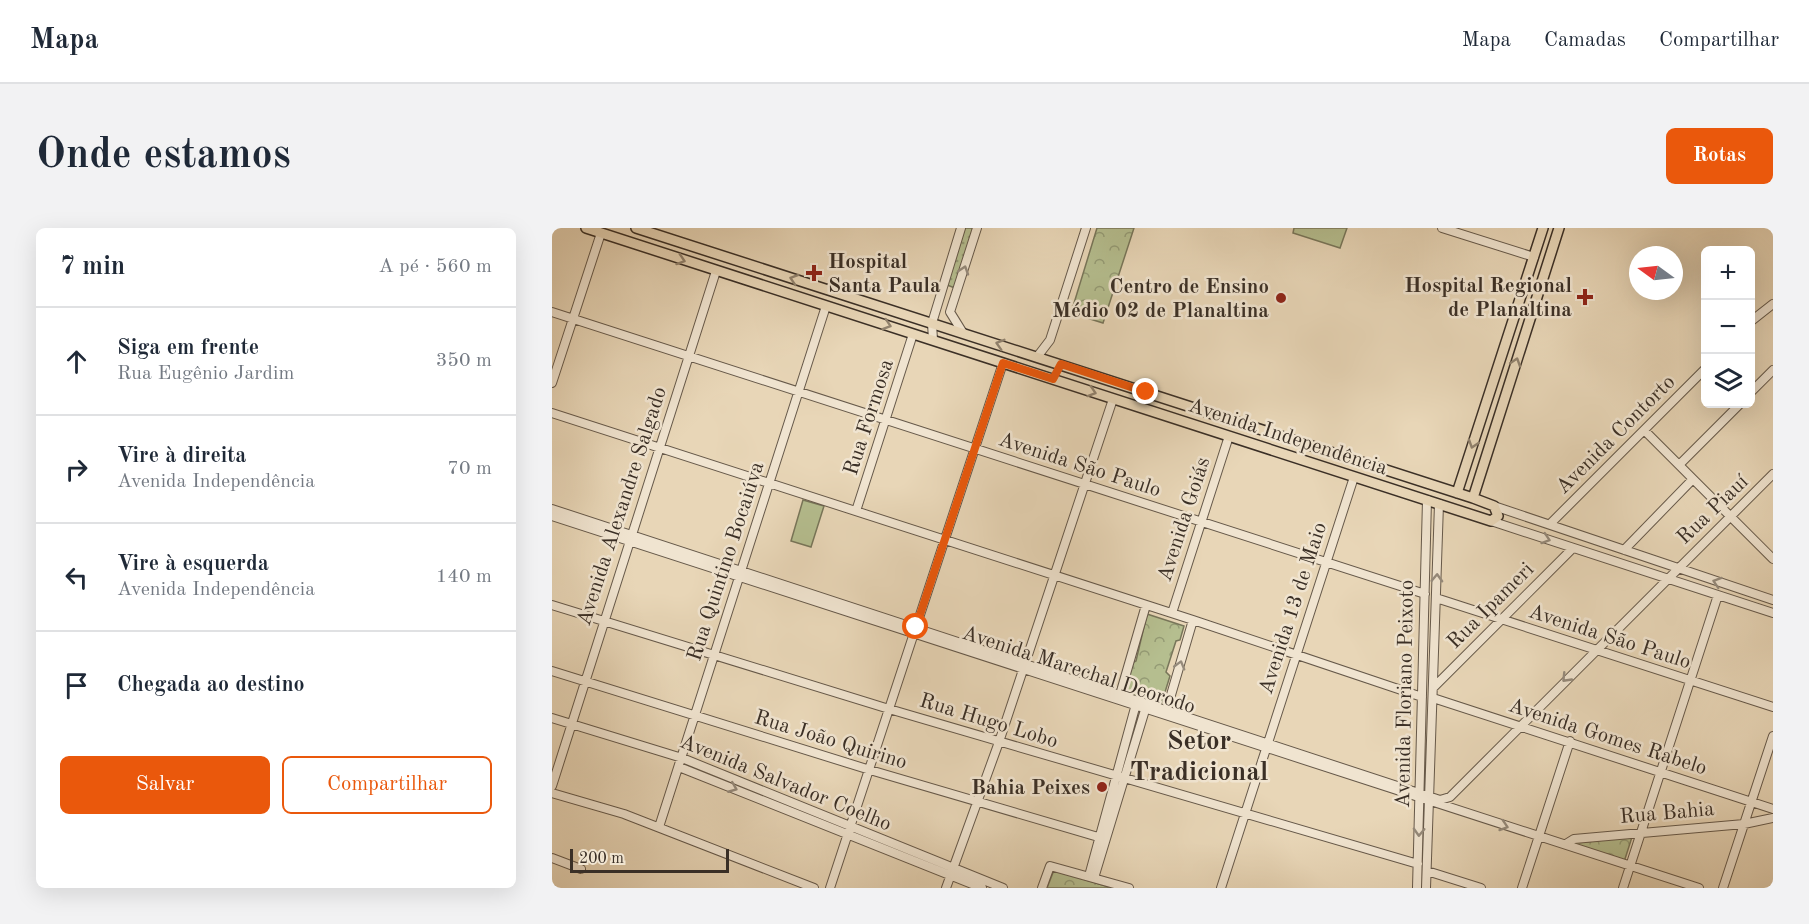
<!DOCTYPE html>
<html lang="pt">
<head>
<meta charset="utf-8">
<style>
  :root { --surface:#fff; --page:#f2f2f3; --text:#1f2937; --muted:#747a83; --line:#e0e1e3; --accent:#ea580c }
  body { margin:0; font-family:"Old Standard TT",serif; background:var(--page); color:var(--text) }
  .controls { position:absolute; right:18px; top:18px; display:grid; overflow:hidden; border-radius:9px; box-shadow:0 6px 24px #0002 }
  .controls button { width:54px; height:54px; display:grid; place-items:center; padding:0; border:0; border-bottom:2px solid var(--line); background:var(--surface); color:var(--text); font:30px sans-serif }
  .compass { position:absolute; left:1077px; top:18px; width:54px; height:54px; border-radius:50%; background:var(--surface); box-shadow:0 6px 24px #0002; rotate:285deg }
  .scale { position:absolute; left:18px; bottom:15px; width:159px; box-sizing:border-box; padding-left:6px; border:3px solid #3a2f26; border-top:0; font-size:16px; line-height:21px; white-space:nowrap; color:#3a2f26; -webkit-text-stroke:4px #f0e4d0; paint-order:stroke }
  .stop { position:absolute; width:18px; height:18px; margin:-14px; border:4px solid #ea580c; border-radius:50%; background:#fff }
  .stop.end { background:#ea580c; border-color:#fff; box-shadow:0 2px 6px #0008 }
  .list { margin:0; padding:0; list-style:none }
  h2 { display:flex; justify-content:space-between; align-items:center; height:78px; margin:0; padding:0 24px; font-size:26px }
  h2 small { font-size:20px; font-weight:400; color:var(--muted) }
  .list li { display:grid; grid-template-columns:39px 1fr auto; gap:18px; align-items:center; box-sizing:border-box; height:108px; padding:0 24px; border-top:2px solid var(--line) }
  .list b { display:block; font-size:22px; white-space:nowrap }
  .list p { margin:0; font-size:20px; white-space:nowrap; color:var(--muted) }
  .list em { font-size:20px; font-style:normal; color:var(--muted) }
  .actions { display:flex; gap:12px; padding:18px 24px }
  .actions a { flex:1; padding:14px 0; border:2px solid var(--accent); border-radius:9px; text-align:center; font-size:21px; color:var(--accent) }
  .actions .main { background:var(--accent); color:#fff }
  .icon { flex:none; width:33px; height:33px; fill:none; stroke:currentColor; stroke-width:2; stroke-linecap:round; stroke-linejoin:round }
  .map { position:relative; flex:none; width:1221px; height:660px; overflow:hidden; border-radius:9px }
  header { display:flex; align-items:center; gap:36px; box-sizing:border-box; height:84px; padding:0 30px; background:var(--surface); border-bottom:2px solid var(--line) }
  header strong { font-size:28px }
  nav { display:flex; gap:33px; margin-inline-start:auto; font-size:21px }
  .intro { display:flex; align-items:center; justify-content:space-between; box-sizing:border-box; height:144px; padding:0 36px }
  h1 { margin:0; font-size:42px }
  .button { padding:15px 27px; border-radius:9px; background:var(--accent); color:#fff; font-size:21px; font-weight:700 }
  main { display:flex; gap:36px; padding:0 36px }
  aside { flex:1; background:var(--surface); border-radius:9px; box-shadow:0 6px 24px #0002 }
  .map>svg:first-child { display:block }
  .forest { fill:url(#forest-crowns); stroke:#78765a; stroke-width:1.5 }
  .garden { fill:url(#garden-dots); stroke:#78765a; stroke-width:1.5 }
  .pitch { fill:#b5be8f; stroke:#78765a; stroke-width:1.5 }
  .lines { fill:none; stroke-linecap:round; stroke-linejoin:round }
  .minor-casing { stroke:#66594a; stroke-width:10 }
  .major-casing { stroke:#3a2f26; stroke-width:12 }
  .minor { stroke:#f0e4d0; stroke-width:8 }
  .major { stroke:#e8d6b7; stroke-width:9 }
  .oneway { stroke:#91826e }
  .oneway2 { stroke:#958a7b }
  .route { stroke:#ea580c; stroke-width:8 }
  .poi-dot { fill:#8f2418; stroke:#f0e4d0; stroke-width:2 }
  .labels { text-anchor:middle; stroke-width:5; stroke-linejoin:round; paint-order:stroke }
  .poi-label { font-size:21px; font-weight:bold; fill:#3a2f26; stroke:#f0e4d0; text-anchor:end }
  .street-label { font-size:21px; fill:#3a2f26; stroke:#f0e4d0 }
  .district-label { font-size:27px; font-weight:bold; fill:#3a2f26; stroke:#f0e4d0 }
</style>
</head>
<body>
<header>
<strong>Mapa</strong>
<nav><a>Mapa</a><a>Camadas</a><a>Compartilhar</a></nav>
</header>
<div class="intro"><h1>Onde estamos</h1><a class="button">Rotas</a></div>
<main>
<aside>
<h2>7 min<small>A pé · 560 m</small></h2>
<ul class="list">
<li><svg class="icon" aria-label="ahead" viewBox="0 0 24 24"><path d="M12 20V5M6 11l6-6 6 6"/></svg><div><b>Siga em frente</b><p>Rua Eugênio Jardim</p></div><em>350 m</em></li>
<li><svg class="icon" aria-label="right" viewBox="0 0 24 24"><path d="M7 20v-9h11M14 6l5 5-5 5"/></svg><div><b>Vire à direita</b><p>Avenida Independência</p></div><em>70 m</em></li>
<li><svg class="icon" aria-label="left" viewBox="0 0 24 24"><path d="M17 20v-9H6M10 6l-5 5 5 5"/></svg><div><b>Vire à esquerda</b><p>Avenida Independência</p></div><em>140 m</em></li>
<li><svg class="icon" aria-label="arrive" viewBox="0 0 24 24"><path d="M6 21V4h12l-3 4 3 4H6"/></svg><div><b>Chegada ao destino</b></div></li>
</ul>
<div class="actions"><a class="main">Salvar</a><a>Compartilhar</a></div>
</aside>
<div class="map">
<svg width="1221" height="660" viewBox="0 0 1221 660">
  <defs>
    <pattern id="forest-crowns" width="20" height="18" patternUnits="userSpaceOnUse" patternTransform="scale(1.5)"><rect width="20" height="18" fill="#b5be8f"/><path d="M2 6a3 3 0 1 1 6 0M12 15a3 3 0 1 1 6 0" fill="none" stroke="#949b75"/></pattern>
    <pattern id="garden-dots" width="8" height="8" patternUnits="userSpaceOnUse" patternTransform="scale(1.5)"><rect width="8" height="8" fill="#b5be8f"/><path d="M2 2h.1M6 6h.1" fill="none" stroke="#949b75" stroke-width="1.8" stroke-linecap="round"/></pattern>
  </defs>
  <rect width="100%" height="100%" fill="#e8d6b7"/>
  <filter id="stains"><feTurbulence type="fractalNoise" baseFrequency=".00333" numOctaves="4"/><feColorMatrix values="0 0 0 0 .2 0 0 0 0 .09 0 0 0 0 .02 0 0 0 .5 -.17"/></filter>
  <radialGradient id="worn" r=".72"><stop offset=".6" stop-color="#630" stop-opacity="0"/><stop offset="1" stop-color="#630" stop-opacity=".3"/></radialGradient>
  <path class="forest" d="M545 0H582L551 95 519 85Z
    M595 386 632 398 628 412 624 413 614 444 618 448 609 477 571 465 580 435 584 433Z
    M1080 609 1072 634 1021 618 1024 615Z
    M502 642 560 660H495Z"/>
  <path class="garden" d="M413 0H421L403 60 395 57Z"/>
  <path class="pitch" d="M742 0H795L788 20 741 5Z
    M251 272 272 278 259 319 239 313Z"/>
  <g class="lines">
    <g class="minor-casing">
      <path id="minor" d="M890 0 982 29
        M0 84 873 366
        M1198 94 1221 76
        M411 105 398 84 425 0
        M381 112 380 95 409 0
        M485 129 498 112 534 0
        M0 155 49 5
        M1198 165 1221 142
        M0 185 641 392 870 469
        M1093 203 1221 331
        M1127 237 1188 176
        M942 278 1221 372
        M0 281 888 572 898 569 1221 246
        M304 283 361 106
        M0 288 1147 660
        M939 293 1221 385
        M998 296 1154 140
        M1072 322 1141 251
        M884 370 1221 479
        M0 377 337 481 866 636
        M620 385 677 208
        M0 443 318 542 553 611
        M881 460 1021 320
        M567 470 594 377
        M881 470 1221 581
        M614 484 641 392
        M0 490 130 530 451 660
        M127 539 430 660
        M0 558 164 43
        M0 565 72 586 262 660
        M107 599 274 78
        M1014 616 1022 611 1192 596 1221 590
        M0 630 29 641
        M875 643 929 660
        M537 648 584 476
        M542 650 593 482
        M278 660 451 135
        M394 660 447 514 561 171
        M490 660 498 638 577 660
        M669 660 802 249
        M865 660 875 272
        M874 660 887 276
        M970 660 1018 513
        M1071 660 1166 367
        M1171 660 1221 508"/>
    </g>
    <g class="major-casing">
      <path id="major" d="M34 0 939 293 946 288 942 278 921 270 84 0
        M905 265 991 0
        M921 270 1007 0"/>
    </g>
    <use href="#minor" class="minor"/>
    <use href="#major" class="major"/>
  </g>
  <defs><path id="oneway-chevron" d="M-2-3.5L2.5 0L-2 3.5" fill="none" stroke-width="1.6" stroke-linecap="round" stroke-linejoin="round" transform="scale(1.5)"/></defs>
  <g class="oneway">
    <use href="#oneway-chevron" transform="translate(129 32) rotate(18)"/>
    <use href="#oneway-chevron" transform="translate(242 51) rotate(-162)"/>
    <use href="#oneway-chevron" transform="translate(335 97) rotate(18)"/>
    <use href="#oneway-chevron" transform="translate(448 116) rotate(-163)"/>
    <use href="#oneway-chevron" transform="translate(964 134) rotate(-72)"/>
    <use href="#oneway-chevron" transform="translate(540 164) rotate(18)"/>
    <use href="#oneway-chevron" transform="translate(921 216) rotate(108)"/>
  </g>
  <g class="oneway2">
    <use href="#oneway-chevron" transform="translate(412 42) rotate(-72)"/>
    <use href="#oneway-chevron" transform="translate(994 311) rotate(18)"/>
    <use href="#oneway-chevron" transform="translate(885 350) rotate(-88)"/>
    <use href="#oneway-chevron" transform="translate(1165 354) rotate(-162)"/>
    <use href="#oneway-chevron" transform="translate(628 437) rotate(-74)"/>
    <use href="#oneway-chevron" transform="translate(1014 450) rotate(134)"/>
    <use href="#oneway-chevron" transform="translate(181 560) rotate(22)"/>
    <use href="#oneway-chevron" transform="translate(952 598) rotate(18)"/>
    <use href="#oneway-chevron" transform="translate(867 604) rotate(92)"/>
  </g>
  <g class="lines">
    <path class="route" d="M364 399 451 135 501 151 509 136 594 164"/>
  </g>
  <g class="poi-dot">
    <path d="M259 36h6v6h6v6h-6v6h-6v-6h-6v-6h6z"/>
    <path d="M1030 60h6v6h6v6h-6v6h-6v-6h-6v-6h6z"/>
    <circle cx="729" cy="70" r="6"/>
    <circle cx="550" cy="559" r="6"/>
  </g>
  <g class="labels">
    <g class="poi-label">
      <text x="276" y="40" text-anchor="start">Hospital<tspan x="276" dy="24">Santa Paula</tspan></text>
      <text x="1020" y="64">Hospital Regional<tspan x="1020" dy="24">de Planaltina</tspan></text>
      <text x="717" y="65">Centro de Ensino<tspan x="717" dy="24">Médio 02 de Planaltina</tspan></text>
      <text x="538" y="566">Bahia Peixes</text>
    </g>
    <g class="street-label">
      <text transform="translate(316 189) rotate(-72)" y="7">Rua Formosa</text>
      <text transform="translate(1063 206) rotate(-45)" y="7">Avenida Contorto</text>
      <text transform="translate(736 208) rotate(18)" y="7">Avenida Independência</text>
      <text transform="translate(528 236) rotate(18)" y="7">Avenida São Paulo</text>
      <text transform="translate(69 278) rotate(-72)" y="7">Avenida Alexandre Salgado</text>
      <text transform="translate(1160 281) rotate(-44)" y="7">Rua Piauí</text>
      <text transform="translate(631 291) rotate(-72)" y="7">Avenida Goiás</text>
      <text transform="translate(173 333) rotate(-72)" y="7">Rua Quintino Bocaiúva</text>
      <text transform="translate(938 377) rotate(-45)" y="7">Rua Ipameri</text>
      <text transform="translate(740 380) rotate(-72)" y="7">Avenida 13 de Maio</text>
      <text transform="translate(1058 408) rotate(18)" y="7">Avenida São Paulo</text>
      <text transform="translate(527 441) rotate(18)" y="7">Avenida Marechal Deorodo</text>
      <text transform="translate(852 466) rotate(-89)" y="7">Avenida Floriano Peixoto</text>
      <text transform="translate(437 492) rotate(17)" y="7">Rua Hugo Lobo</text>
      <text transform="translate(1056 508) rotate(18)" y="7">Avenida Gomes Rabelo</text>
      <text transform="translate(279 511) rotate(17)" y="7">Rua João Quirino</text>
      <text transform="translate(234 554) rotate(22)" y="7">Avenida Salvador Coelho</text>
      <text transform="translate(1115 584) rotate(-5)" y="7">Rua Bahia</text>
    </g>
    <g class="district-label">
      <text x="647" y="521">Setor<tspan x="647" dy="31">Tradicional</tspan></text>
    </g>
  </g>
  <rect width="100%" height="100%" filter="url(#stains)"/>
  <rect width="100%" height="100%" fill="url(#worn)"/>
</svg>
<div class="controls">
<button>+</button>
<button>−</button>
<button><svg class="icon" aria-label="layers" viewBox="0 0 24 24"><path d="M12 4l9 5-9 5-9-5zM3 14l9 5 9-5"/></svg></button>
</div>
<svg class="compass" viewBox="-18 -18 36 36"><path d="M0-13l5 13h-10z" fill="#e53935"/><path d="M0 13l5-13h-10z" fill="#747a83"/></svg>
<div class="scale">200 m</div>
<div class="stop" style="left:364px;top:399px"></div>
<div class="stop end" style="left:594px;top:164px"></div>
</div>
</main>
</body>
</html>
